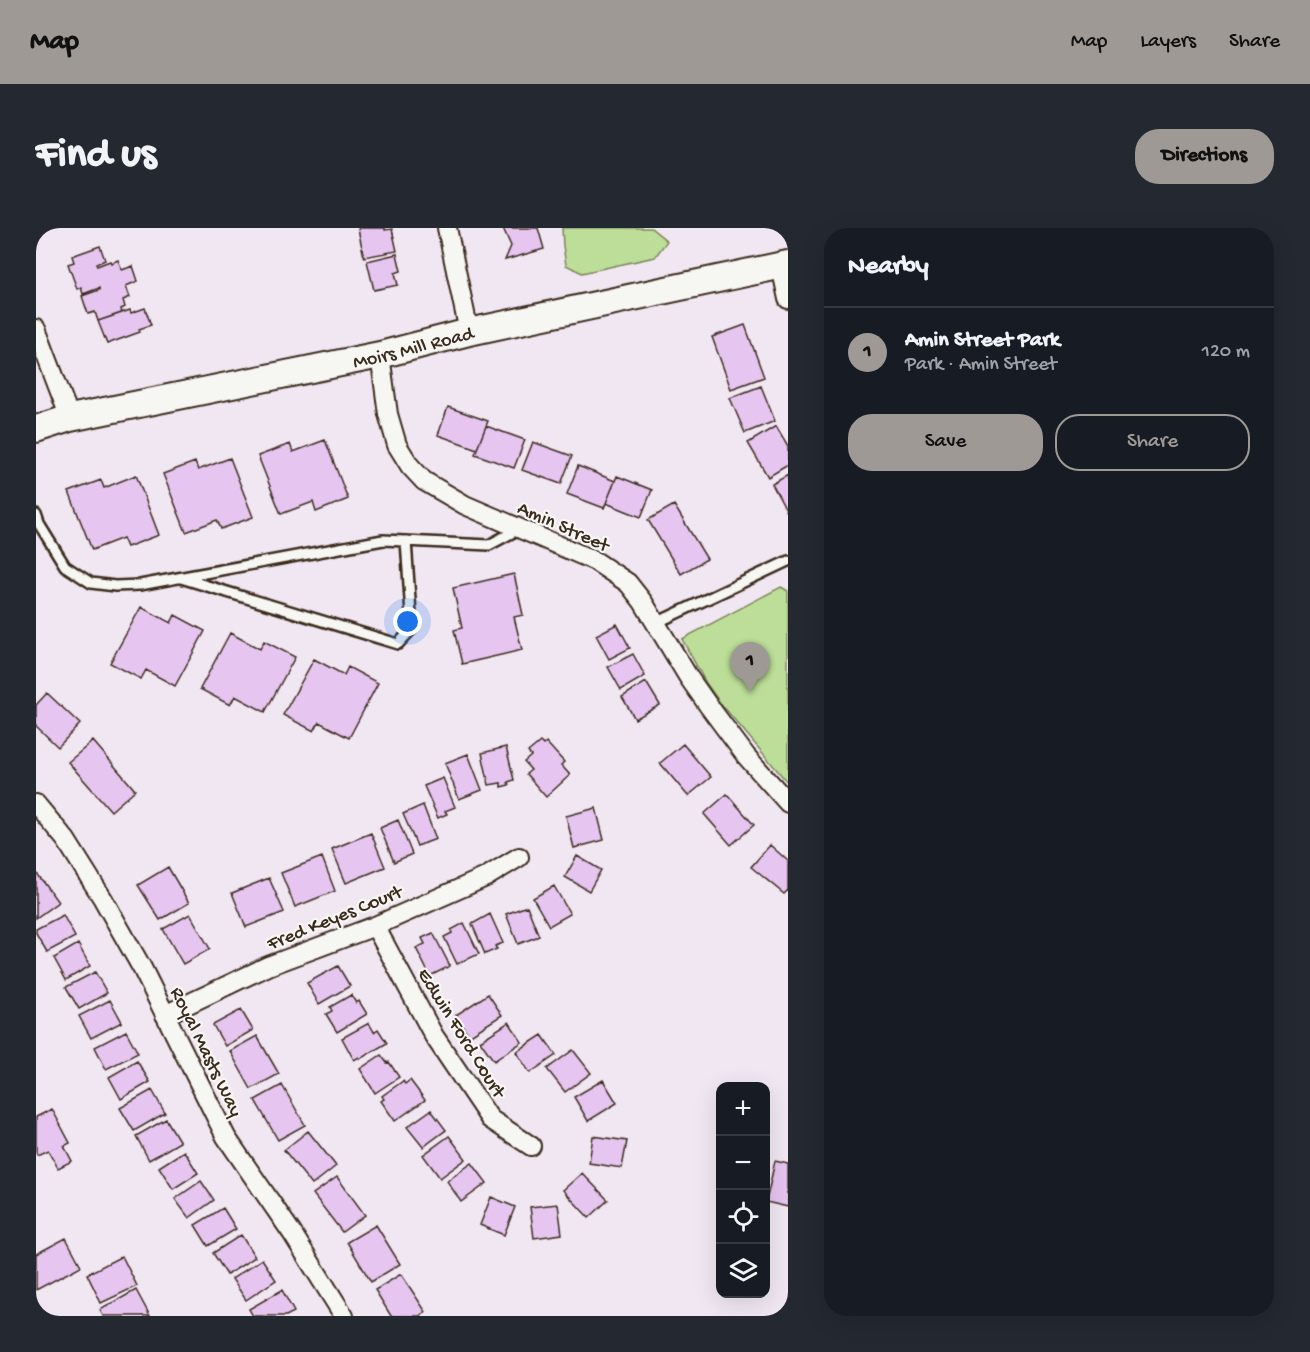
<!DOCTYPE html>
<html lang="en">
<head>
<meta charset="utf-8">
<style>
  :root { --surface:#171b24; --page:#242831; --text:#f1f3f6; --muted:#9ea1a6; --line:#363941; --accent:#9f9995 }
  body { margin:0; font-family:"Gochi Hand",sans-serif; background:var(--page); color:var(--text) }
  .controls { position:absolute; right:18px; bottom:18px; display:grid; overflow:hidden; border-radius:12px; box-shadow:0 6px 24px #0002 }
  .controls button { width:54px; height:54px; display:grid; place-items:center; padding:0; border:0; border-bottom:2px solid var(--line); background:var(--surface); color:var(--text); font:30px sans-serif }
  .you { position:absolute; left:372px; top:394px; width:21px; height:21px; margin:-15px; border:4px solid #fff; border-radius:50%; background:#1a73e8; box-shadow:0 0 0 9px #1a73e833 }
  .badge { display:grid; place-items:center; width:39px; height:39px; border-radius:50%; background:var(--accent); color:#111; font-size:20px; font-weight:700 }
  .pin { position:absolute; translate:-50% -50px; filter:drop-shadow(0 2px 3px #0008) }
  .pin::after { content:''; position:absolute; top:32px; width:21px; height:18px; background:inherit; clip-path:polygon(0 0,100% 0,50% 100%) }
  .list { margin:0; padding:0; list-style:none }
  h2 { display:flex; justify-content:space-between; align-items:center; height:78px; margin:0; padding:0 24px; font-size:26px }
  h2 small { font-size:20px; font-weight:400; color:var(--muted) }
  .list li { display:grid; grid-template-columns:39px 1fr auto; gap:18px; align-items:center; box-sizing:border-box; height:90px; padding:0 24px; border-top:2px solid var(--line) }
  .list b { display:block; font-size:22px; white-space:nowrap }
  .list p { margin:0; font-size:20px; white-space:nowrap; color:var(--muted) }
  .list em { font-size:20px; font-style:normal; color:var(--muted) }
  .actions { display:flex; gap:12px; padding:18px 24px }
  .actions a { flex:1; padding:14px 0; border:2px solid var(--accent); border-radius:24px; text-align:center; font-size:21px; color:var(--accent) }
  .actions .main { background:var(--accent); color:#111 }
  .icon { flex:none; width:33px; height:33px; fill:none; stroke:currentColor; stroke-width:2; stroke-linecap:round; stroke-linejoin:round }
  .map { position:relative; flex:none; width:752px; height:1088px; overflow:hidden; border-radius:24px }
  header { display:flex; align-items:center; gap:36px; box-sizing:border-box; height:84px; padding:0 30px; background:var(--accent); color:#111 }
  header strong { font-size:28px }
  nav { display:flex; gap:33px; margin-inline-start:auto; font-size:21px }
  .intro { display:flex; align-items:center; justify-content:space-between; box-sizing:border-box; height:144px; padding:0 36px }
  h1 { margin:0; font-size:42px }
  .button { padding:15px 27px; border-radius:24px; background:var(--accent); color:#111; font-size:21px; font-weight:700 }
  main { display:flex; gap:36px; padding:0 36px }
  aside { flex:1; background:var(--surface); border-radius:24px; box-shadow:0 6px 24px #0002 }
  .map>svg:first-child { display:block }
  .green { fill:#bcde98; stroke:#7c845b; stroke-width:1.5 }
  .building { fill:#e6c5f1; stroke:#3b2a1e; stroke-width:1.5 }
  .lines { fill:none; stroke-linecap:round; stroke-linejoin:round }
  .lane-casing { stroke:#3b2a1e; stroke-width:14 }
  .street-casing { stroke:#3b2a1e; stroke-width:22 }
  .secondary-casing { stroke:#3b2a1e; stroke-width:30 }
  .lane { stroke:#f6f6f2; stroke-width:9 }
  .street { stroke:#f6f6f2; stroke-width:18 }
  .secondary { stroke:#f6f6f2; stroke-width:26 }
  .labels { text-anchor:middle; stroke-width:4.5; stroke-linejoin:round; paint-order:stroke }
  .street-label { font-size:20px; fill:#3b2a1e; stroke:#f6f6f2 }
</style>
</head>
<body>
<header>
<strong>Map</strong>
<nav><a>Map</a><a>Layers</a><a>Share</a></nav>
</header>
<div class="intro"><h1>Find us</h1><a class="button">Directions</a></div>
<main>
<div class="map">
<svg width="752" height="1088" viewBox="0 0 752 1088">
  <rect width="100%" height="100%" fill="#f1e7f2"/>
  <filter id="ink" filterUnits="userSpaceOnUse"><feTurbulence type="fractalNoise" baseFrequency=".0167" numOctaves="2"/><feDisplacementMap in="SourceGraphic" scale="12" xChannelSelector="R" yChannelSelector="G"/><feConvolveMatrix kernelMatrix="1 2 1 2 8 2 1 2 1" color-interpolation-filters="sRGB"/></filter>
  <g filter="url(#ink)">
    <path class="green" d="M526 0H615L631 13 619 29 546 45 530 37 527 18Z
      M745 359 752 363V555L682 472 670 455 646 411Z"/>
    <path class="building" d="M325 0H349V2L356 1 361 23 328 29 322 1Z
      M467 0H502L508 21 469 32 475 18Z
      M64 18 69 32 60 36 61 38 74 33 75 35 82 32 86 42 97 38 102 53 90 58 94 69 87 72 89 79 85 81 86 85 62 93 59 84 52 86 46 68 63 62V60L47 66 45 59 41 61 32 36 38 34 36 28Z
      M361 26 365 43 359 45 362 57 338 62 331 33Z
      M109 80 115 97 103 101 104 104 71 116 62 93 94 82 95 85Z
      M709 97 728 149 695 161 676 109Z
      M725 158 739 193 709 205 694 170Z
      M412 179 452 193 441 221 402 207Z
      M450 198 489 212 478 240 439 226Z
      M740 198 752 218V237L732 249 712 215Z
      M289 212 312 271 280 284 277 274 245 286 222 228 254 216 257 224Z
      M497 214 536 228 525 256 486 242Z
      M194 230 217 289 185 301 181 292 150 304 127 246 159 234 162 242Z
      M542 238 579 253 568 280 531 266Z
      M100 247 123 307 91 319 87 310 56 322 33 264 65 252 68 260Z
      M752 247V286L736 256Z
      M581 248 616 262 605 289 570 275Z
      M638 277 671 331 645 346 612 292Z
      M478 346 487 387 478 389 486 422 426 436 418 402 426 400 417 360Z
      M105 379 135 395 139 387 169 403 139 458 110 442 105 451 74 435Z
      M581 396 594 420 573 431 560 407Z
      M194 405 224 421 228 413 259 429 229 484 199 468 194 477 164 461Z
      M597 426 609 448 585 462 572 439Z
      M278 431 308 447 312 439 342 455 313 510 283 494 278 503 247 487Z
      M610 454 624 477 599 491 586 469Z
      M11 465 44 496 22 519 0 498V477Z
      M57 513 99 562 75 583 32 534Z
      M504 514 507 517 510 514 528 534 525 537 534 547 510 569 490 546 495 542 488 534 495 528 492 524Z
      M647 516 675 549 652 568 624 535Z
      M470 519 478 552 472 554 473 557 465 559V555L453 557 446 525Z
      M432 526 446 562 423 571 409 535Z
      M407 550 419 579 409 583 411 586 402 590 388 558Z
      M691 566 718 597 695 617 668 586Z
      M387 577 400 611 381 618 367 586Z
      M560 580 568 612 538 620 530 588Z
      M362 592 376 626 358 634 344 600Z
      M335 605 349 639 310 655 296 621Z
      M734 617 752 633V662L748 666 715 639Z
      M541 628 565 642 553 663 529 649Z
      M286 629 299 663 259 679 245 645Z
      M132 639 153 675 124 692 102 657Z
      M0 644 22 674 0 690Z
      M233 650 248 684 210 699 196 665Z
      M518 658 534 686 513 698 497 670Z
      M491 678 503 708 482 716 470 686Z
      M154 686 174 721 147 736 127 701Z
      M454 686 467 715 459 718 461 721 449 726 436 696Z
      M27 687 39 709 11 724 0 705V701Z
      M428 695 443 726 421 736 408 709 416 705 415 702Z
      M397 705 414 738 394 748 380 720 389 716 386 710Z
      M42 716 54 738 30 752 18 730Z
      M302 738 314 758 283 776 271 755Z
      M59 744 71 765 43 781 30 759Z
      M452 766 466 787 433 808 420 787Z
      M315 767 320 775 323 773 331 786 301 804 290 786 296 783 294 779Z
      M74 772 86 794 55 810 43 788Z
      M205 782 217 802 189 818 177 797Z
      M473 794 486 814 458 833 444 813Z
      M333 795 338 804 342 801 351 815 324 831 323 829 318 832 306 810Z
      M90 803 102 825 70 841 59 819Z
      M506 807 520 827 494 845 480 824Z
      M221 808 243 846 215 861 194 823Z
      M537 822 555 845 529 864 511 841Z
      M345 827 351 835 353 834 363 849 339 865 324 841Z
      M101 833 114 854 85 871 73 849Z
      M374 852 389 872 359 893 345 873 348 871 346 868 367 853 369 856Z
      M567 852 581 875 552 893 538 869Z
      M246 857 269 897 242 912 219 872Z
      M116 862 129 885 98 903 84 880Z
      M16 881 34 915 28 918 36 933 22 940 12 922 1 927 0 924V889Z
      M395 882 410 902 387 919 371 899Z
      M130 891 144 914 113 932 100 908Z
      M272 903 300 938 276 957 248 922Z
      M413 908 430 931 404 950 387 927Z
      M557 908 591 913 586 940 553 935Z
      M148 923 162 945 137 961 123 939Z
      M739 933 752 936V979L730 974Z
      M436 935 451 955 425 974 411 953Z
      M546 945 572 972 553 990 527 962Z
      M301 949 329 987 306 1004 277 966Z
      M165 953 178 972 153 990 139 971Z
      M455 969 479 979 468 1007 444 997Z
      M522 976 526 1006 498 1010 494 979Z
      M187 980 200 1001 172 1018 159 997Z
      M340 997 364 1036 335 1054 311 1014Z
      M205 1007 219 1029 191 1047 177 1025Z
      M30 1010 45 1038 0 1062V1026Z
      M86 1028 101 1058 65 1075 51 1046Z
      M226 1031 240 1052 210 1072 196 1051Z
      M365 1046 390 1084 384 1088H355L339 1062Z
      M100 1062 114 1088H67L64 1082Z
      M246 1062 258 1084 250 1088H217L213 1081Z"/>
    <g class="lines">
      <g class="lane-casing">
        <path id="lane" d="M0 287 3 296 29 338 55 355 79 358 104 357 347 312 453 317 483 301
          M145 350 362 416 376 401 370 313
          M620 395 752 333"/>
      </g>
      <g class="street-casing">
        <path id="street" d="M411 0 433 104
          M745 38 752 71
          M0 101 34 190
          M344 127 352 186 361 217 374 238 388 253 429 277 559 333 592 355 607 374 653 450 672 477 710 528 752 575
          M0 576 30 612 67 671 106 740 190 909 256 1005 308 1088
          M339 698 398 808 454 891 495 918
          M129 787 232 738 339 698 450 649 483 629"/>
      </g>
      <g class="secondary-casing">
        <g id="secondary">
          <path id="s1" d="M0 201 34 190 344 127 433 104 752 36"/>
        </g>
      </g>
      <use href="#lane" class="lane"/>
      <use href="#street" class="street"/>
      <use href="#secondary" class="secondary"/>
    </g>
  </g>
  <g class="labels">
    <g class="street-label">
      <text dy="7" stroke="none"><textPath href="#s1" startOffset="386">Moirs Mill Road</textPath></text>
      <text transform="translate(528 297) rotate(24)" y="7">Amin Street</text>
      <text transform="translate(298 688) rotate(-22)" y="7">Fred Keyes Court</text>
      <text transform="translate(427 804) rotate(58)" y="7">Edwin Ford Court</text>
      <text transform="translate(172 823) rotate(64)" y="7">Royal Masts Way</text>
    </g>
  </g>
</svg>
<div class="controls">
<button>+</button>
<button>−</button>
<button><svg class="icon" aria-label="locate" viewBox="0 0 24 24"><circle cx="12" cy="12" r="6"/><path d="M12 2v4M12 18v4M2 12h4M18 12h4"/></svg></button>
<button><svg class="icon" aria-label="layers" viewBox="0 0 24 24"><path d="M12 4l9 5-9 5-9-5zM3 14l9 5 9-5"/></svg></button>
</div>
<div class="you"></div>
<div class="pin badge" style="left:714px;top:464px">1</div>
</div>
<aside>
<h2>Nearby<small></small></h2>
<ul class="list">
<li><span class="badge">1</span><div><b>Amin Street Park</b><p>Park · Amin Street</p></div><em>120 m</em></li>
</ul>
<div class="actions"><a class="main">Save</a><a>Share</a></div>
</aside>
</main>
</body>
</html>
